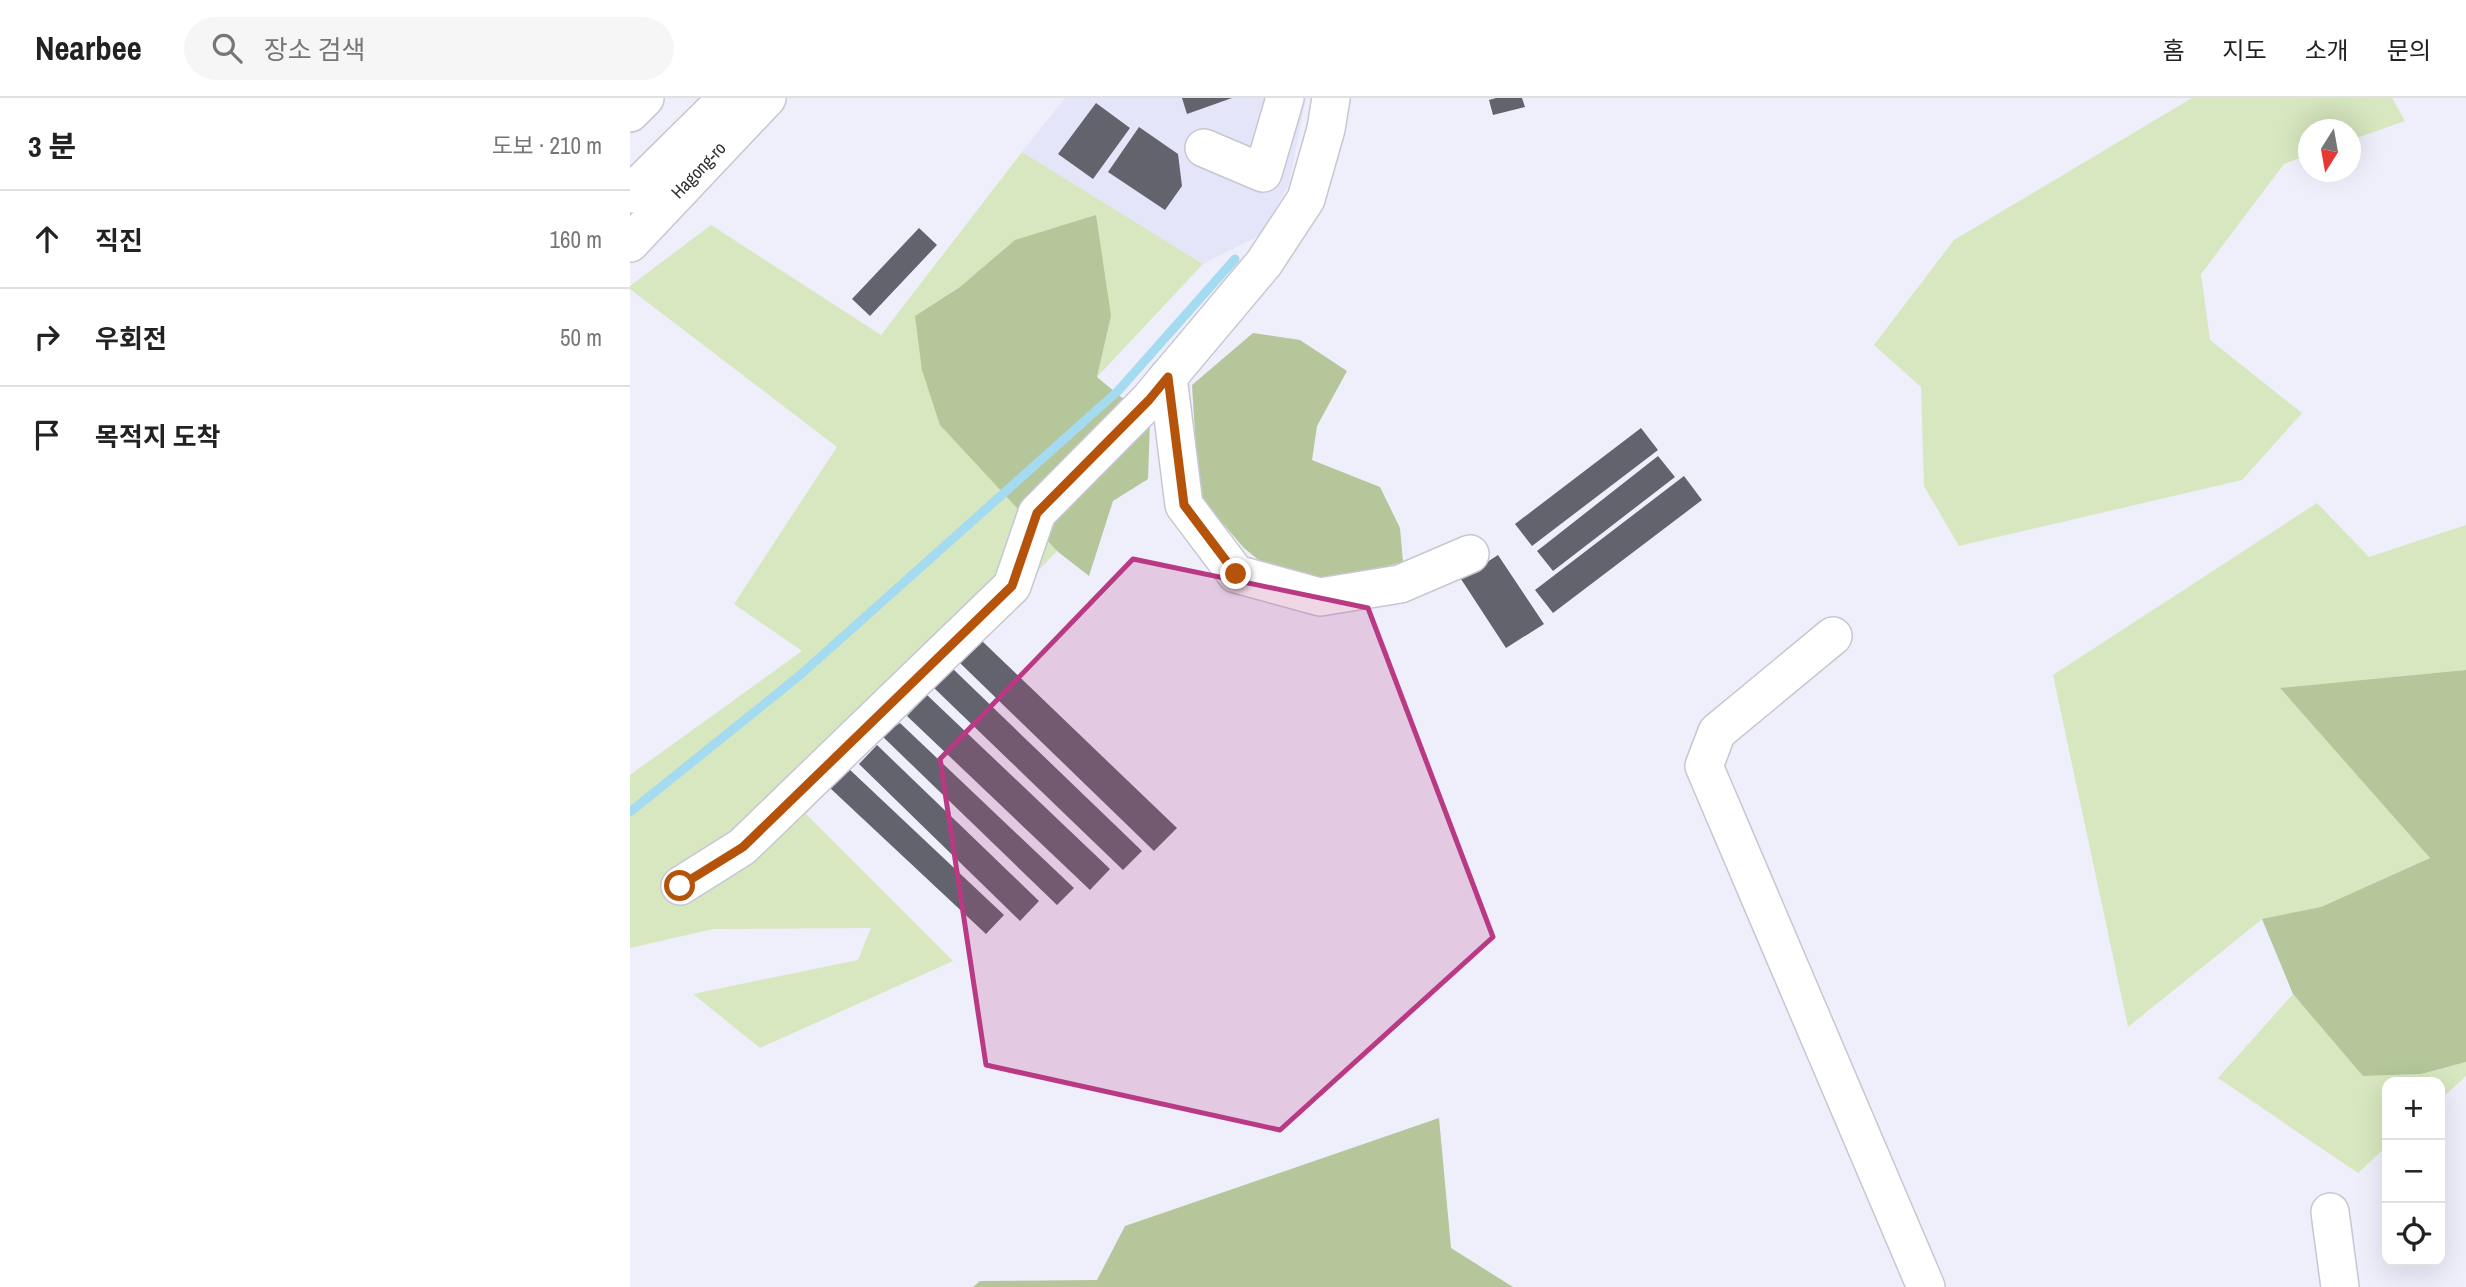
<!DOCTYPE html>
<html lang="ko">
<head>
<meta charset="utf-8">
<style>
  :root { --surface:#fff; --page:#f6f6f6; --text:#222; --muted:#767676; --line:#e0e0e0 }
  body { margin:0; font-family:"Archivo Narrow","Noto Sans KR",sans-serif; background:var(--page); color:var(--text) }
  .controls { position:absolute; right:21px; bottom:21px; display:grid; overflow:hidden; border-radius:14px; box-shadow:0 7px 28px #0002 }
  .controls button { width:63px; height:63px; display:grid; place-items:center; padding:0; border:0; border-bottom:2px solid var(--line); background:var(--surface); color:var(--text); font:35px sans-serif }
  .compass { position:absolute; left:1668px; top:21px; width:63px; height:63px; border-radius:50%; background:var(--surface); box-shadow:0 7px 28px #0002; rotate:191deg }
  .stop { position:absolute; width:21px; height:21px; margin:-16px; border:5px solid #b45309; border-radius:50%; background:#fff }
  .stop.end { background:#b45309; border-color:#fff; box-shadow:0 2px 7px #0008 }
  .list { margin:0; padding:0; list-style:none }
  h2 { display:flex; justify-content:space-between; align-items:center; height:91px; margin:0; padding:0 28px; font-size:30px }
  h2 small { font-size:23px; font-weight:400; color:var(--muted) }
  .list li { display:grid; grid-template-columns:46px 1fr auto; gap:21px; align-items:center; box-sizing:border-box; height:98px; padding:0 28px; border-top:2px solid var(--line) }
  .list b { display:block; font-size:26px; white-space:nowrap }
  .list em { font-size:23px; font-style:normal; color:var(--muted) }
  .icon { flex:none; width:38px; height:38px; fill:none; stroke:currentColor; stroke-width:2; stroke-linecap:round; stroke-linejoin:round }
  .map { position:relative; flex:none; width:1836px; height:1189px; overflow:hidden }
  header { display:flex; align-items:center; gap:42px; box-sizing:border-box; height:98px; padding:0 35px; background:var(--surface); border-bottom:2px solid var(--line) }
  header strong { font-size:33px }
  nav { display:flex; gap:38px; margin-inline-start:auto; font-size:24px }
  .search { width:490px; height:63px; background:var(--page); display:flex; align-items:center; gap:18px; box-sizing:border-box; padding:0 24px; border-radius:38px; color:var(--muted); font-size:26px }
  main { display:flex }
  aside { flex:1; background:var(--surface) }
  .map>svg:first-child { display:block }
  .built { fill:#e4e5f9 }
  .green { fill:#d7e7bf }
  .forest { fill:#b4c69a }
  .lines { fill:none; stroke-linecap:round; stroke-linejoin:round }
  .stream { stroke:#a4dbf0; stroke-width:9 }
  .building { fill:#62636d }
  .minor-casing { stroke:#c7c7d3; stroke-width:40 }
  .minor { stroke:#fff; stroke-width:37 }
  .route { stroke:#b45309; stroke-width:9 }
  .marked { fill:#ba3984; fill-opacity:0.2; stroke:#ba3984; stroke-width:5; stroke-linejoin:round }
  .labels { text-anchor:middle; stroke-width:7; stroke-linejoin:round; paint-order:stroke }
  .street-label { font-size:18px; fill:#313135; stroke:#fdfdfd }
</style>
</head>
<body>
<header>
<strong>Nearbee</strong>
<div class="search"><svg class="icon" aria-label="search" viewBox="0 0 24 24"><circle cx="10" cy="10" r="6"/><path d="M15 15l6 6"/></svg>장소 검색</div>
<nav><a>홈</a><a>지도</a><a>소개</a><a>문의</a></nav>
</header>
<main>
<aside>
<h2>3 분<small>도보 · 210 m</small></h2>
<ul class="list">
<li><svg class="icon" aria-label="ahead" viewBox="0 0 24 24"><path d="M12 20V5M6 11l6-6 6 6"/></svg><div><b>직진</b></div><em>160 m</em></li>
<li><svg class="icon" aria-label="right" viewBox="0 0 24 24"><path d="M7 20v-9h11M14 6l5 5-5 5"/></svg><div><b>우회전</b></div><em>50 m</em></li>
<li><svg class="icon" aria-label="arrive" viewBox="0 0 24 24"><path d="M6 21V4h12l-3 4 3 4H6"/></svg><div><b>목적지 도착</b></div></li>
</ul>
</aside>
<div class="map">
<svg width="1836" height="1189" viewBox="0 0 1836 1189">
  <rect width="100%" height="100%" fill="#eeeffb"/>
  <path class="built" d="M435 0H676L659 86 632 136 573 166 392 54Z"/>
  <path class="green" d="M1562 0H1762L1775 23 1721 42 1720 32H1678V57L1654 66 1571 176 1580 242 1672 315 1612 382 1329 448 1294 388 1291 289 1244 247 1324 142Z
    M392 54 573 166 467 279 481 218 330 189 285 218 356 375 427 453 176 716 323 863 130 950 63 896 228 862 241 830 83 831 0 850V677L172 553 104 506 207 349 0 191V188L81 127 251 237Z
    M1687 405 1739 459 1836 427V572L1651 591 1800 760 1691 809 1631 822 1498 929 1423 577Z
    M1663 896 1734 978 1791 976 1836 964V978L1810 1002V984H1757V1048L1728 1075 1588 980Z"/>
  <path class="forest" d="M466 117 481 218 467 279 520 323 518 381 483 403 459 478 427 453 310 327 292 272 285 218 330 189 385 142Z
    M623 235 670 242 717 273 687 328 682 362 750 389 770 430 773 464 665 492 614 450 569 398 562 287Z
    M1836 572V964L1791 976 1733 978 1663 896 1632 821 1691 809 1800 760 1650 590Z
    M809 1020 821 1150 883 1189H343L350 1183 467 1182 495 1128Z"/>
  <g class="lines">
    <path class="stream" d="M0 714 169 578 488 293 605 161"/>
  </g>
  <path class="building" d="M552 0H602L557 16Z
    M866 0H892L895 9 863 17 859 2Z
    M466 5 500 30 463 81 428 56Z
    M509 29 548 56 552 88 535 112 478 74Z
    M289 130 307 147 240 218 222 201Z
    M1011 330 1028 352 902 448 885 426Z
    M1028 358 1045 379 923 473 907 453Z
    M1054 378 1072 402 923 515 905 492Z
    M868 457 914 526 876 550 831 481Z
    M352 543 547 730 524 753 330 565Z
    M322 570 512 753 493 772 303 589Z
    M297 597 480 771 460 792 277 618Z
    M270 625 444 790 427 807 251 637Z
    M247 647 409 803 390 823 229 666Z
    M218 670 374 817 356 836 200 690Z"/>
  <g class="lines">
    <g class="minor-casing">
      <g id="minor">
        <path d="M0 15 15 0"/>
        <path d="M574 50 633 75 655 0"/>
        <path d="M0 96 97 0"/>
        <path id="s1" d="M0 145 137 0"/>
        <path d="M538 279 554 407 606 476 690 499 770 486 840 456"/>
        <path d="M1203 538 1087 634 1074 668 1296 1189"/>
        <path d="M50 788 112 749 382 488 407 415 519 302 634 165 676 101 696 31 701 0"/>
        <path d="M1700 1114 1710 1189"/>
      </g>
    </g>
    <use href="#minor" class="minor"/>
  </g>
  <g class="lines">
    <path class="route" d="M50 788 113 749 382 488 407 415 519 302 538 279 554 407 606 476"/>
  </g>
  <path class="marked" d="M503 461 738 510 863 839 650 1032 356 967 310 661Z"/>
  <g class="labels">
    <g class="street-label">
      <text dy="6" stroke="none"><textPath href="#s1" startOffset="100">Hagong-ro</textPath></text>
    </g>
  </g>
</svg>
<div class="controls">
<button>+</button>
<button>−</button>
<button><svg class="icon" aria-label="locate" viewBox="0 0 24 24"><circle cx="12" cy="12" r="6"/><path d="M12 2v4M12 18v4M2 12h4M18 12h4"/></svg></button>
</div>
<svg class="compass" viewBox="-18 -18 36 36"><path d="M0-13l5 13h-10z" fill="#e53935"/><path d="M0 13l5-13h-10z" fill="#767676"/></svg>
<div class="stop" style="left:50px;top:788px"></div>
<div class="stop end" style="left:606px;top:476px"></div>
</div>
</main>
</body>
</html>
